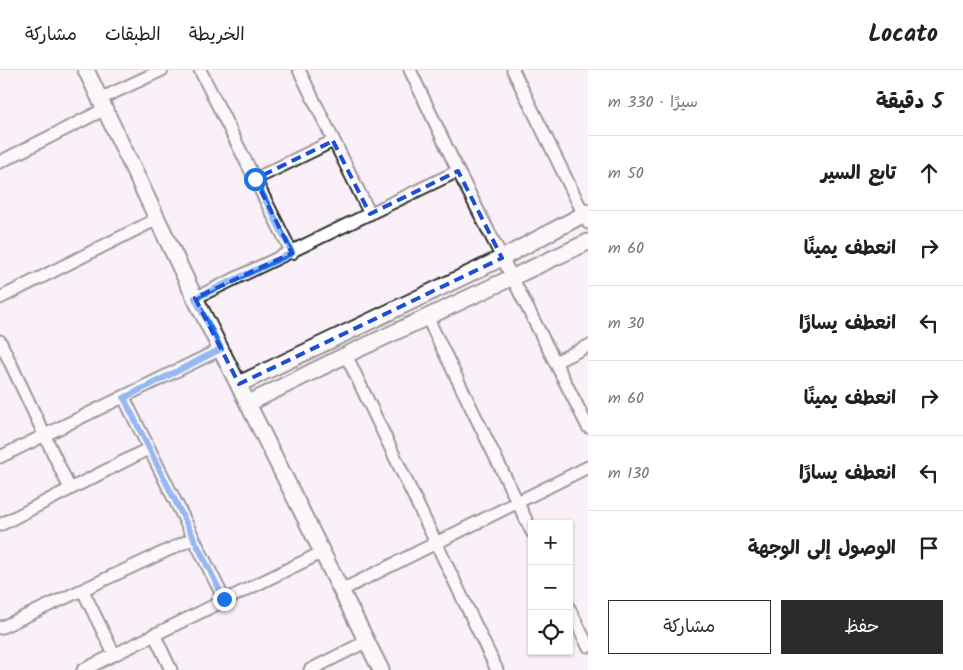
<!DOCTYPE html>
<html lang="ar">
<head>
<meta charset="utf-8">
<style>
  :root { --surface:#fff; --page:#f2f2f2; --text:#202124; --muted:#757577; --line:#e0e0e0; --accent:#2b2b2b }
  body { margin:0; font-family:Kalam,"Playpen Sans Arabic",sans-serif; background:var(--page); color:var(--text); direction:rtl }
  .controls { position:absolute; right:15px; bottom:15px; display:grid; overflow:hidden; border-radius:0px; box-shadow:0 1px 4px #0004 }
  .controls button { width:45px; height:45px; display:grid; place-items:center; padding:0; border:0; border-bottom:1px solid var(--line); background:var(--surface); color:var(--text); font:25px sans-serif }
  .stop { position:absolute; width:15px; height:15px; margin:-11px; border:4px solid #1a73e8; border-radius:50%; background:#fff }
  .stop.end { background:#1a73e8; border-color:#fff; box-shadow:0 1px 5px #0008 }
  .list { margin:0; padding:0; list-style:none }
  h2 { display:flex; justify-content:space-between; align-items:center; height:65px; margin:0; padding:0 20px; font-size:21px }
  h2 small { font-size:16px; font-weight:400; color:var(--muted) }
  .list li { display:grid; grid-template-columns:32px 1fr auto; gap:15px; align-items:center; box-sizing:border-box; height:75px; padding:0 20px; border-top:1px solid var(--line) }
  .list b { display:block; font-size:19px; white-space:nowrap }
  .list em { font-size:16px; font-style:normal; color:var(--muted) }
  .actions { display:flex; gap:10px; padding:15px 20px }
  .actions a { flex:1; padding:11px 0; border:1px solid var(--accent); border-radius:0px; text-align:center; font-size:18px; color:var(--accent) }
  .actions .main { background:var(--accent); color:#fff }
  .icon { flex:none; width:28px; height:28px; fill:none; stroke:currentColor; stroke-width:2; stroke-linecap:round; stroke-linejoin:round }
  .map { position:relative; flex:none; width:588px; height:600px; overflow:hidden; direction:ltr }
  header { display:flex; align-items:center; gap:30px; box-sizing:border-box; height:70px; padding:0 25px; background:var(--surface); border-bottom:1px solid var(--line) }
  header strong { font-size:24px }
  nav { display:flex; gap:28px; margin-inline-start:auto; font-size:18px }
  main { display:flex }
  aside { flex:1; background:var(--surface) }
  .map>svg:first-child { display:block }
  .lines { fill:none; stroke-linecap:round; stroke-linejoin:round }
  .minor-casing { stroke:#2b2b2b; stroke-width:15 }
  .tertiary-casing { stroke:#2b2b2b; stroke-width:19 }
  .minor { stroke:#fff; stroke-width:11 }
  .tertiary { stroke:#fff; stroke-width:15 }
  .route { stroke:#1a73e8; stroke-width:6 }
  .marked { fill:none; stroke:#1d4ed8; stroke-width:4; stroke-dasharray:10 6; stroke-linejoin:round }
</style>
</head>
<body>
<header>
<strong>Locato</strong>
<nav><a>الخريطة</a><a>الطبقات</a><a>مشاركة</a></nav>
</header>
<main>
<aside>
<h2>5 دقيقة<small>سيرًا · 330 m</small></h2>
<ul class="list">
<li><svg class="icon" aria-label="ahead" viewBox="0 0 24 24"><path d="M12 20V5M6 11l6-6 6 6"/></svg><div><b>تابع السير</b></div><em>50 m</em></li>
<li><svg class="icon" aria-label="right" viewBox="0 0 24 24"><path d="M7 20v-9h11M14 6l5 5-5 5"/></svg><div><b>انعطف يمينًا</b></div><em>60 m</em></li>
<li><svg class="icon" aria-label="left" viewBox="0 0 24 24"><path d="M17 20v-9H6M10 6l-5 5 5 5"/></svg><div><b>انعطف يسارًا</b></div><em>30 m</em></li>
<li><svg class="icon" aria-label="right" viewBox="0 0 24 24"><path d="M7 20v-9h11M14 6l5 5-5 5"/></svg><div><b>انعطف يمينًا</b></div><em>60 m</em></li>
<li><svg class="icon" aria-label="left" viewBox="0 0 24 24"><path d="M17 20v-9H6M10 6l-5 5 5 5"/></svg><div><b>انعطف يسارًا</b></div><em>130 m</em></li>
<li><svg class="icon" aria-label="arrive" viewBox="0 0 24 24"><path d="M6 21V4h12l-3 4 3 4H6"/></svg><div><b>الوصول إلى الوجهة</b></div></li>
</ul>
<div class="actions"><a class="main">حفظ</a><a>مشاركة</a></div>
</aside>
<div class="map">
<svg width="588" height="600" viewBox="0 0 588 600">
  <rect width="100%" height="100%" fill="#faf0f7"/>
  <filter id="ink" filterUnits="userSpaceOnUse"><feTurbulence type="fractalNoise" baseFrequency=".02" numOctaves="2"/><feDisplacementMap in="SourceGraphic" scale="10" xChannelSelector="R" yChannelSelector="G"/><feConvolveMatrix kernelMatrix="1 2 1 2 8 2 1 2 1" color-interpolation-filters="sRGB"/></filter>
  <g filter="url(#ink)">
    <g class="lines">
      <g class="minor-casing">
        <path id="minor" d="M200 0 292 183
          M299 0 370 144
          M410 0 458 101 588 357
          M513 0 588 153
          M100 29 162 0
          M0 92 105 39
          M255 109 333 71
          M0 228 157 149
          M195 228 458 101
          M427 247 532 462
          M0 271 70 419
          M346 285 497 600
          M555 292 588 276
          M124 328 224 529
          M0 387 221 279
          M0 455 148 379
          M342 520 588 397
          M83 521 114 584
          M569 538 588 576
          M0 558 192 469
          M154 564 171 600
          M83 600 323 482
          M310 600 367 571"/>
      </g>
      <g class="tertiary-casing">
        <path id="tertiary" d="M86 0 195 228 381 600
          M239 314 502 188 588 142
          M249 333 346 285 588 172"/>
      </g>
      <use href="#minor" class="minor"/>
      <use href="#tertiary" class="tertiary"/>
    </g>
  </g>
  <g class="lines" filter="url(#ink)">
    <path class="route" d="M224 529 124 328 221 279 195 228 292 183 255 109"/>
  </g>
  <path d="M0 0H588V600H0ZM333 71 370 144 458 101 502 188 239 314 195 228 292 183 255 109Z" fill="#faf0f7" fill-opacity=".55" fill-rule="evenodd"/>
  <path class="marked" d="M333 71 370 144 458 101 502 188 239 314 195 228 292 183 255 109Z"/>
</svg>
<div class="controls">
<button>+</button>
<button>−</button>
<button><svg class="icon" aria-label="locate" viewBox="0 0 24 24"><circle cx="12" cy="12" r="6"/><path d="M12 2v4M12 18v4M2 12h4M18 12h4"/></svg></button>
</div>
<div class="stop" style="left:255px;top:109px"></div>
<div class="stop end" style="left:224px;top:529px"></div>
</div>
</main>
</body>
</html>
